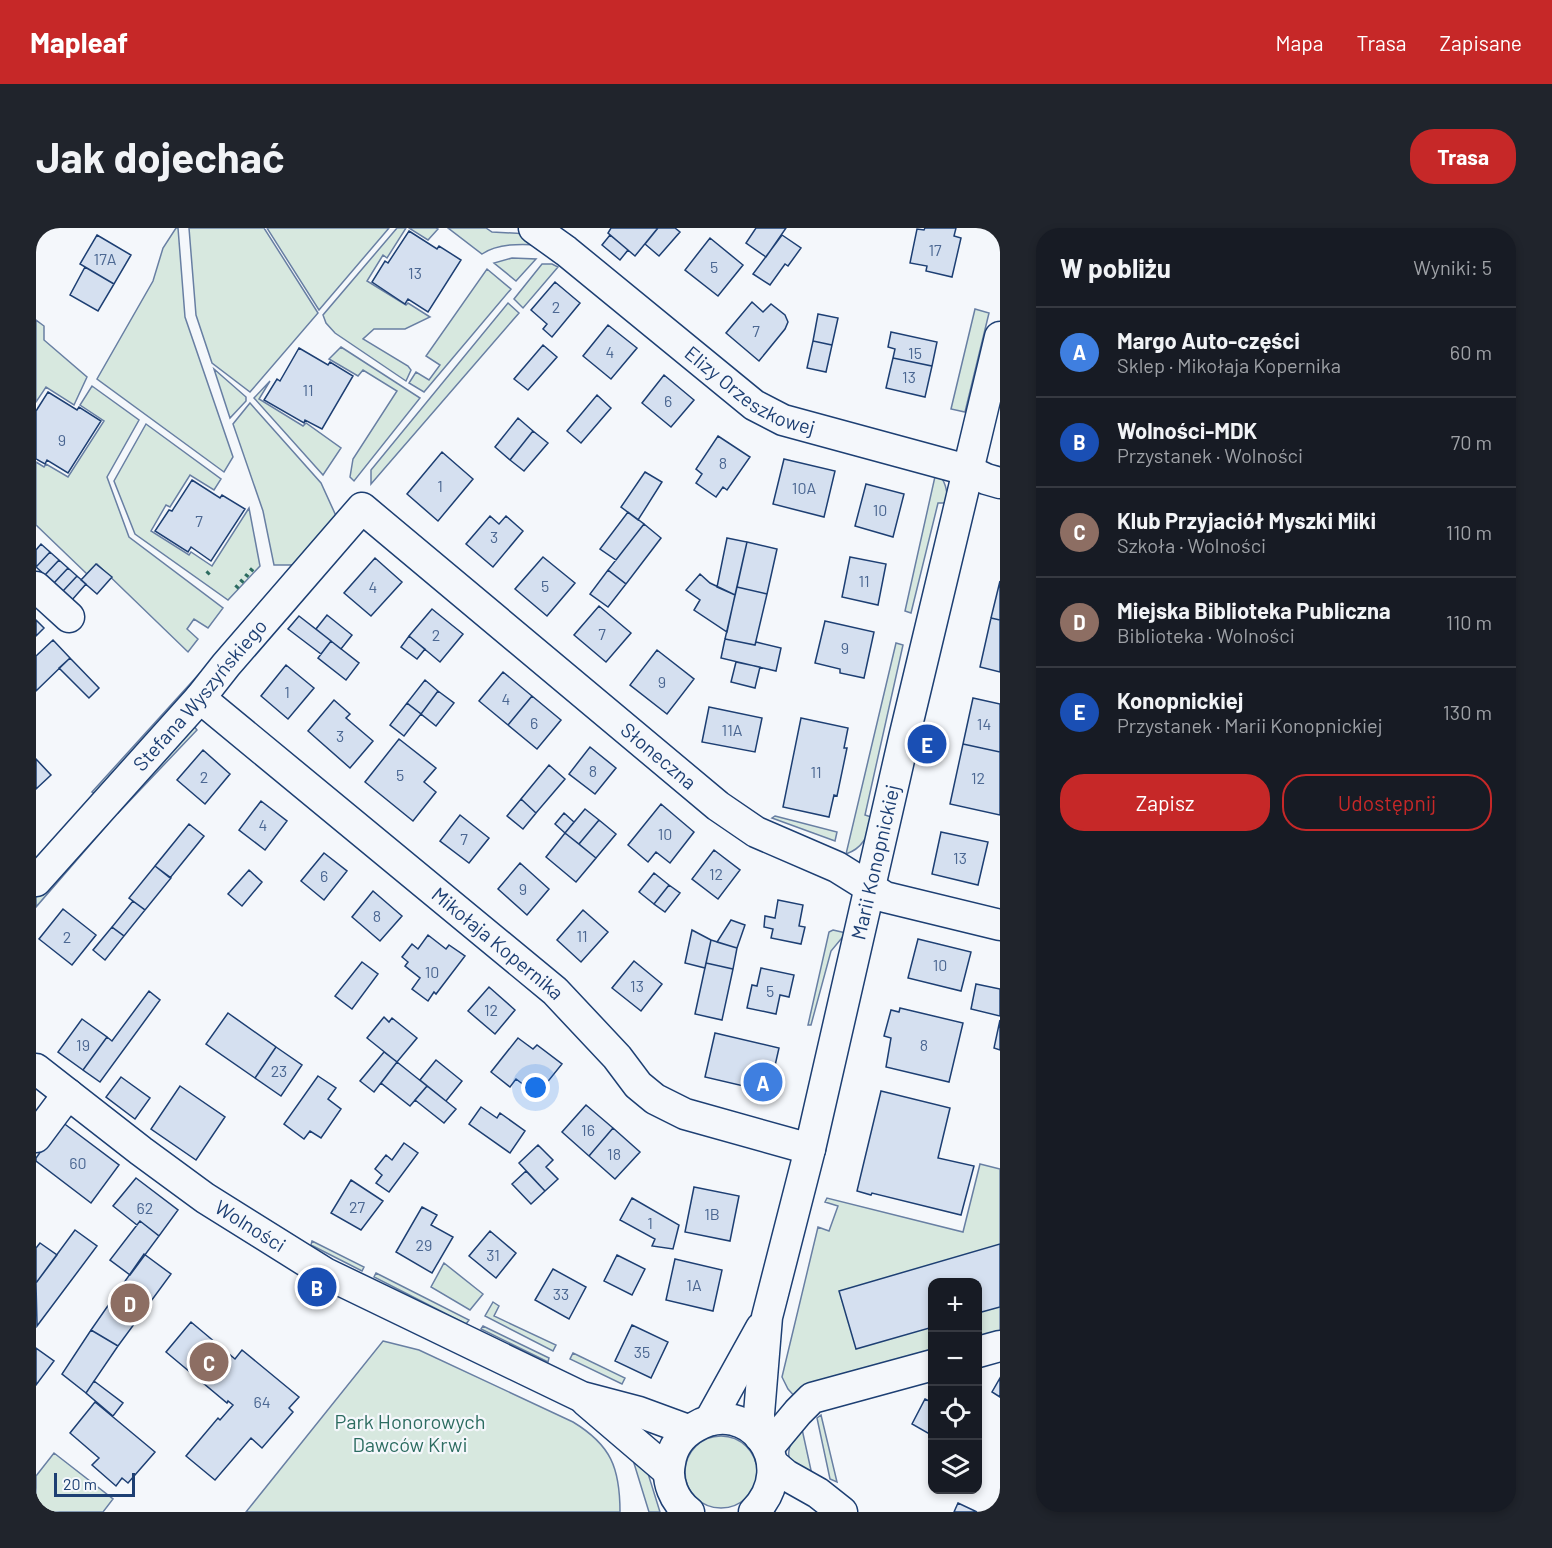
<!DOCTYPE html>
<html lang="pl">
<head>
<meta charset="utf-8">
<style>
  :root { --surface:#171b24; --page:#20242c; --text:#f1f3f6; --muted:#9ea1a6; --line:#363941; --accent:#c62828 }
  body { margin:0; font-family:Barlow,sans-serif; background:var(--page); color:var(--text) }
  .controls { position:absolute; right:18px; bottom:18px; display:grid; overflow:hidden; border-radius:12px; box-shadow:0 3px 9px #0003 }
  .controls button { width:54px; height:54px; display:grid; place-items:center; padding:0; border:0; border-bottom:2px solid var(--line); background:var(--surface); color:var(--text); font:30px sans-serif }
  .scale { position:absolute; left:18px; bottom:15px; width:81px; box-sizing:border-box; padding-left:6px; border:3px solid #1d3f73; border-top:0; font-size:16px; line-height:21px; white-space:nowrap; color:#1d3f73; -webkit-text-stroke:4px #f4f7fb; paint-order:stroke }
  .you { position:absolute; left:500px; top:860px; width:21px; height:21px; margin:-15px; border:4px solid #fff; border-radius:50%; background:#1a73e8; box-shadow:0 0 0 9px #1a73e833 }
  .badge { display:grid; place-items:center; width:39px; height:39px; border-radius:50%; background:var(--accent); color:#fff; font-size:20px; font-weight:700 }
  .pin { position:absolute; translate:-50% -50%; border:3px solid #fff; box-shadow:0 2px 6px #0006 }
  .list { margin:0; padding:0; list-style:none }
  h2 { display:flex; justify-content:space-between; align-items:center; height:78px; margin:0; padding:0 24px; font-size:26px }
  h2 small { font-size:20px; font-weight:400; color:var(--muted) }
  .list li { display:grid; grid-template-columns:39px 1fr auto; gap:18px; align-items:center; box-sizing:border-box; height:90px; padding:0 24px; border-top:2px solid var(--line) }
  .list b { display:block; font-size:22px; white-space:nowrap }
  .list p { margin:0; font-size:20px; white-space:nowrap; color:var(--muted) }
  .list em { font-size:20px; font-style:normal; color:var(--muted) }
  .actions { display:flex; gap:12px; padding:18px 24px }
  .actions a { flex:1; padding:14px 0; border:2px solid var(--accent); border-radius:24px; text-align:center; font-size:21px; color:var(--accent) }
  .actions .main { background:var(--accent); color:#fff }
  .icon { flex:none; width:33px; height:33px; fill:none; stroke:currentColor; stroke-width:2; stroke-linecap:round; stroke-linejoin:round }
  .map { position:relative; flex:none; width:964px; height:1284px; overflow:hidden; border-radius:24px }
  header { display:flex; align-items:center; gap:36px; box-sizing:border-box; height:84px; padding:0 30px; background:var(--accent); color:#fff }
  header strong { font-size:28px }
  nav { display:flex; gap:33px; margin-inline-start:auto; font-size:21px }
  .intro { display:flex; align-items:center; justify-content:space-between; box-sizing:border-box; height:144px; padding:0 36px }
  h1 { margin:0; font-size:42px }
  .button { padding:15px 27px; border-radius:24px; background:var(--accent); color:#fff; font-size:21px; font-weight:700 }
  main { display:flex; gap:36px; padding:0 36px }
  aside { flex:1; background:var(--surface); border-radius:24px; box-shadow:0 3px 9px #0003 }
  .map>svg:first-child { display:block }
  .green { fill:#d7e8df; stroke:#687fa3; stroke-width:1.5 }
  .building { fill:#d5e0f0; stroke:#1d3f73; stroke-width:1.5 }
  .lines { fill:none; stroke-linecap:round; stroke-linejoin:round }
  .minor-casing { stroke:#1d3f73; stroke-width:33 }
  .minor { stroke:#f4f7fb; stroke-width:30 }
  .hedge { stroke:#2c6c60; stroke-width:4.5; stroke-dasharray:3 4.5; stroke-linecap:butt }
  .labels { text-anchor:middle; stroke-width:4.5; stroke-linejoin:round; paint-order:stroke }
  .number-label { font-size:16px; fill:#4b6792 }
  .street-label { font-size:20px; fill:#1d3f73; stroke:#f4f7fb }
  .park-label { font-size:20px; fill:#2c6c60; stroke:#f4f7fb }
</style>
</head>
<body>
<header>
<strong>Mapleaf</strong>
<nav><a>Mapa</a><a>Trasa</a><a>Zapisane</a></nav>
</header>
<div class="intro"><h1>Jak dojechać</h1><a class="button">Trasa</a></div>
<main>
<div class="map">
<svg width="964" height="1284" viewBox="0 0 964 1284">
  <rect width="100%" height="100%" fill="#f4f7fb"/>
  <path class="green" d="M140 0H142L149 89 197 229 188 244 61 151 117 53 127 20Z
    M153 0H228L282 85 214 164 176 135 160 87Z
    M231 0H353L283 82Z
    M361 0H370L351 30 347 27 331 53 370 77 372 75 394 89 369 101H338L327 111 372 138 375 142 370 153 299 105 290 95 287 87Z
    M373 0H400L402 1 392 12Z
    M412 0H450L456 4 493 6 504 17C485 16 462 15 446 26Z
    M476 30 500 31 480 53 458 35Z
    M506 36H516L522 39 487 80 478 71Z
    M451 41 475 61 388 164 373 155 380 144 393 152 404 137 390 128Z
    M472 75 483 85 335 256V242Z
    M939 81 953 85 929 184 915 181Z
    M0 92 8 98V112L51 149 38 177 10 159 0 174Z
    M305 119 384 170 318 253 314 249 317 231 361 163 327 142 322 148 293 131Z
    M178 141 210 169V173L194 190Z
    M234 153 223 171 267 198 270 195 305 220 287 247 218 170Z
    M56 158 103 192 71 249 93 309 187 380 172 400 158 391 151 401 162 411 152 424 61 336 51 346 0 297V234L8 239 10 236 32 249 68 193 44 177Z
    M214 175 285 255 301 290 260 337H238L227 283 197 196Z
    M110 196 185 251 178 262 154 247 134 279 130 277 115 303 153 327 155 324 176 338 213 280 224 338 192 372 99 306 78 253Z
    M900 244C910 252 911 263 912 275H902L875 385 869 383Z
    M860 415 867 417 829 587 838 590C832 606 828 620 810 626Z
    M164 445 165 451 61 566 56 564Z
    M156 496 161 502 82 585 77 579Z
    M739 588 801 604 799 613 736 590Z
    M67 590 72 596 0 679V667Z
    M797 702 810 705 795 723 775 797H772L793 704Z
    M944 936 964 941V1104L942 1110V1054H897L896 1123 760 1170 752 1161 746 1149 782 999 793 1003 802 978 789 974 791 970 927 1004Z
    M276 1013 328 1039 326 1043 275 1017Z
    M408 1035 447 1066 434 1082 395 1059Z
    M340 1045 433 1092 430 1096 338 1049Z
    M457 1074 463 1078 458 1088 520 1117 517 1123 449 1088Z
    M447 1098 513 1130 512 1134 445 1101Z
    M347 1113 383 1122 537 1194C575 1217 584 1240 584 1284H210Z
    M537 1125 589 1150 586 1156 534 1131Z
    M785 1187 801 1254 794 1251 781 1190Z
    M766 1201 778 1256C756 1237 740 1228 766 1201Z
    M649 1244a36 36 0 1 1 72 0a36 36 0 1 1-72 0Z
    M593 1219 610 1239 624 1284H613Z
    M18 1225 77 1271 67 1284H0V1248Z"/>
  <path class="building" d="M575 0H620L621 1 599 28 572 5Z
    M622 0H639L644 4 623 28 609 16Z
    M720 0H750L730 29 710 15Z
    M889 0H920L918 8 925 10 916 49 890 43 891 38 874 35 881 1 888 2Z
    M373 3 401 21 403 18 425 32 392 84 372 71 369 76 336 54 349 33 352 35Z
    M61 7 95 27 78 56 44 36Z
    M574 7 592 22 584 32 566 17Z
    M746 7 765 20 752 38 749 36 734 57 717 46Z
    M674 10 707 37 682 68 649 42Z
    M49 39 78 56 62 83 34 67Z
    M519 54 544 75 516 109 507 101 511 96 495 82Z
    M716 74 727 84 735 76 749 87 752 94 749 101 723 133 690 105Z
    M782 86 802 90 796 117 777 113Z
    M572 97 601 120 575 151 547 128Z
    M855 104 901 114 896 138 857 130 859 121 852 119Z
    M777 113 796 117 790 144 771 140Z
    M507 117 521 129 492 162 478 151Z
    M263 120 292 137 294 134 317 148 286 201 269 192 268 195 228 172 241 151 244 153Z
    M857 130 896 138 889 169 850 160Z
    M628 147 658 172 635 199 606 175Z
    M12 164 41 182 43 179 65 193 32 245 11 232 9 236 0 231V183Z
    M561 167 575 180 545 215 531 203Z
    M482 190 497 203 474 232 459 219Z
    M497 203 512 215 488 243 474 232Z
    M682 208 714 229 691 262 687 259 680 269 660 255 666 246 660 241Z
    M406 224 437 251 402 293 371 266Z
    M748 231 799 243 788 289 737 276Z
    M609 244 626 254 602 292 585 279Z
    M156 252 184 270 186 267 209 281 175 333 155 319 152 324 119 303 133 282 136 283Z
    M830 256 868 266 857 309 819 298Z
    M592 284 608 296 580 332 564 321Z
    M454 288 463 296 470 288 487 303 457 339 430 316Z
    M608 296 625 310 590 356 572 342Z
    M691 310 711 314 699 367 681 359Z
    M711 314 741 321 731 366 701 359Z
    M5 316 14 324 0 339V322Z
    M14 324 23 332 9 347 0 339Z
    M507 329 539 355 511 388 479 361Z
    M814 329 850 336 842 377 806 369Z
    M339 330 366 354 335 388 308 365Z
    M23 332 32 340 18 355 9 347Z
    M60 336 76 349 61 366 45 352Z
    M32 340 41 348 27 363 18 355Z
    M572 342 590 356 572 379 554 366Z
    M664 346 674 355 699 367 691 404 658 382 664 372 650 362Z
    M41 348 50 356 36 372 27 363Z
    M964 353V392L955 390Z
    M701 359 731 366 719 417 689 411Z
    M563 378 595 405 570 434 538 407Z
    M396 381 427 406 404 434 373 408Z
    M291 387 316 407 305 421 280 401Z
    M263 388 295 413 285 426 252 401Z
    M955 390 964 392V444L944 439Z
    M0 392 8 400 0 408Z
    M789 393 838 404 828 450 804 445V441L779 435Z
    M373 408 389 421 381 431 365 419Z
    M689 411 719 417 720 414 745 420 740 443 685 430Z
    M17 412 34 430 0 463V428Z
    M295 413 323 435 310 452 282 430Z
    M621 422 658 451 631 486 594 457Z
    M34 430 63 460 53 470 23 440Z
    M700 434 724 439 719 460 695 454Z
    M250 437 278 460 252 491 225 468Z
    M467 444 496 468 472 497 443 473Z
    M389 452 402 463 385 486 371 475Z
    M402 463 418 475 400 498 385 486Z
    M496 468 525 492 501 521 472 497Z
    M937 470 964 476V524L927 516Z
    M298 472 314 486 310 490 337 513 314 540 272 503Z
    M371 475 385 486 368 508 354 497Z
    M673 479 726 490 719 524 666 514Z
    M765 490 812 500 808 520H811L801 568 798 567 793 589 747 579Z
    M363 511 400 540 388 554 400 564 377 593 329 554Z
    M927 516 964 524V587L914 576Z
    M554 519 580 540 559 566 533 546Z
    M167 522 194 546 169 576 141 552Z
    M0 531 15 547 0 561Z
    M513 537 529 551 500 585 485 571Z
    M485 571 500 585 487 601 471 588Z
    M225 573 251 593 229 622 203 602Z
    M625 576 658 604 634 635 620 624 612 634 592 617Z
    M549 581 563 592 543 616 529 605Z
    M528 585 538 594 529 605 519 596Z
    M424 587 453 610 433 635 404 613Z
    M563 592 580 606 560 630 543 616Z
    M153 596 168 608 134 650 119 638Z
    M905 604 952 614 942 657 896 646Z
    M529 605 560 630 540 654 510 629Z
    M678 622 704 642 682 671 656 651Z
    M288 625 311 643 288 672 265 653Z
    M484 635 513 661 491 687 462 661Z
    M119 638 135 650 109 682 93 670Z
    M213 642 226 654 206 678 192 666Z
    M618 645 633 657 618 676 603 664Z
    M633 657 644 665 629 684 618 676Z
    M337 663 366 688 344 713 316 689Z
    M742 672 767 677 763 698 769 699 765 716 735 710 737 701 728 699 729 688 739 690Z
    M97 673 109 682 88 708 76 699Z
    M27 681 60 707 36 737 3 711Z
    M547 682 572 704 545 734 521 712Z
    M695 692 709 697 701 720 681 714Z
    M76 699 88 708 69 732 57 722Z
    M656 702 675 712 669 740 649 735Z
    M392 707 410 721 413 717 429 728 400 766 398 764 392 773 376 761 384 750 369 738 372 734 366 729 376 716 382 721Z
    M882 711 935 724 925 763 872 750Z
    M675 712 701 720 697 741 670 735Z
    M598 733 626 756 605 783 576 760Z
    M326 734 342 746 316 781 299 768Z
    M670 735 697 741 686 792 659 786Z
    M725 740 758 747 753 769 744 767 740 786 711 780 716 757 721 758Z
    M940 756 964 761V788L935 781Z
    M453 759 479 782 459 806 432 783Z
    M113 763 124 772 64 854 47 842 71 809 76 813Z
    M864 780 927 795 913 854 850 839 855 810 848 808 855 782 863 784Z
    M192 785 240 819 219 850 170 816Z
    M348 789 353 794 356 790 381 810 361 834 331 810Z
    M46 791 71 809 47 842 22 824Z
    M964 792V822L958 820Z
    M679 805 743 820 733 864 669 849Z
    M482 810 497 821 501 817 526 836 501 867 480 851 474 859 455 844Z
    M240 819 266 837 245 868 219 850Z
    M348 824 361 834 338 864 324 853Z
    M400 832 426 853 410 873 384 852Z
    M361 834 391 858 374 878 345 855Z
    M282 848 300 860 292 871 305 881 285 910 274 903 268 911 248 896Z
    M85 849 114 870 99 891 70 869Z
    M144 858 189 889 160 932 115 901Z
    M391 858 420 881 408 895 379 872Z
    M845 863 914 880 902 930 938 938 925 987 836 965 835 967 821 963Z
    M550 877 577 900 553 928 526 904Z
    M445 879 461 890 464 885 489 903 474 925 433 896Z
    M26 894 83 937 55 975 0 933V930Z
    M577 900 604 924 579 951 553 928Z
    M368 915 382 925 353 964 340 955 346 947 339 941 350 927 356 932Z
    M502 917 517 932 510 939 522 951 509 963 483 935Z
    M490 943 509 963 495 976 476 956Z
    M100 950 142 982 123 1008 104 993 101 997 77 978Z
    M315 952 347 973 325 1002 295 985Z
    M658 959 703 968 694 1013 649 1004Z
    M596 970 643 997 637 1021 616 1018 619 1011 584 992Z
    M386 979 401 987 395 997 417 1009 396 1045 360 1024Z
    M104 993 123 1008 94 1047 74 1032Z
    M39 1002 61 1018 1 1098 0 1055Z
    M454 1003 480 1025 460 1050 433 1028Z
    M4 1015 21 1027 0 1055V1020Z
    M964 1016V1079L942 1085V1054H897V1099L820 1121 803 1063Z
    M108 1026 135 1046 82 1118 55 1102Z
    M581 1027 609 1041 596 1067 568 1053Z
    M639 1031 686 1042 677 1083 630 1072Z
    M517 1041 550 1059 533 1091 499 1072Z
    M155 1094 199 1131 206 1122 263 1169 253 1180 257 1184 226 1220 215 1210 179 1252 150 1228 182 1190 184 1192 197 1177 192 1173 191 1175 130 1124Z
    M596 1097 632 1114 615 1150 579 1133Z
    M55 1102 82 1118 50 1165 26 1146Z
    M0 1120 18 1133 0 1157Z
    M964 1150V1169L956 1164Z
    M58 1153 87 1175 77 1188 50 1165Z
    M889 1171 897 1175V1208L876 1196Z
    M59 1174 119 1224 92 1255 86 1250 80 1258 56 1237 63 1230 34 1205Z
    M922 1275 941 1284H918Z"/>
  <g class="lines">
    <g class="minor-casing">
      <g id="minor">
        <path id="s1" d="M498 0 530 23 718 177 747 192 931 242 950 251 964 255"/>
        <path d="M0 359 33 389"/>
        <path id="s2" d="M164 470 519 763 581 829 602 857 619 871 649 886 774 921"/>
        <path id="s3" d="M0 653 164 470 190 437 326 280 682 578 720 604 801 639 849 669 964 697"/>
        <path id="s4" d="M0 841 105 923 169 970 289 1045 546 1169 603 1184 652 1202"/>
        <path d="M0 909 32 866"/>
        <path d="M942 1124 964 1118"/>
        <path d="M550 1173 632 1243"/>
        <path d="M674 1192 725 1100"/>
        <path id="s5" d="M724 1209 723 1186 731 1089 774 921 868 510 964 109"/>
        <path d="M732 1220 762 1184 776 1170 897 1137"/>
        <path d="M737 1236 750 1247 782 1265 806 1284"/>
        <path d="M653 1284C638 1273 630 1253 634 1235 636 1220 645 1207 659 1199 711 1167 766 1235 718 1284"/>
      </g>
    </g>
    <use href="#minor" class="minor"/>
    <path class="hedge" d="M171 346 175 342
      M200 360 219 338"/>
  </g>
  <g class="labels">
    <g class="number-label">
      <text x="899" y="28">17</text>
      <text x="69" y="37">17A</text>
      <text x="678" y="45">5</text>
      <text x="379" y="51">13</text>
      <text x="520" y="85">2</text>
      <text x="720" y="109">7</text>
      <text x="574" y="130">4</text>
      <text x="879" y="131">15</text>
      <text x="873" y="155">13</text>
      <text x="272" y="168">11</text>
      <text x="632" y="179">6</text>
      <text x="26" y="218">9</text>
      <text x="687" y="241">8</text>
      <text x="404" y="264">1</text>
      <text x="768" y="266">10A</text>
      <text x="844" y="288">10</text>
      <text x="163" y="299">7</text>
      <text x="458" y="315">3</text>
      <text x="828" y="359">11</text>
      <text x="509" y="364">5</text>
      <text x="337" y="365">4</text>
      <text x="566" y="412">7</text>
      <text x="400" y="413">2</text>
      <text x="809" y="426">9</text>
      <text x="626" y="460">9</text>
      <text x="251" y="470">1</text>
      <text x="470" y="477">4</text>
      <text x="498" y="501">6</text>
      <text x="948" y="502">14</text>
      <text x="696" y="508">11A</text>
      <text x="304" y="514">3</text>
      <text x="557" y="549">8</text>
      <text x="780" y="550">11</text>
      <text x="364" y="553">5</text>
      <text x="168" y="555">2</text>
      <text x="942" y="556">12</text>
      <text x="227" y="603">4</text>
      <text x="629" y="612">10</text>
      <text x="428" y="617">7</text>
      <text x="924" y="636">13</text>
      <text x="680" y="652">12</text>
      <text x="288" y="654">6</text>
      <text x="487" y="667">9</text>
      <text x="341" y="694">8</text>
      <text x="546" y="714">11</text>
      <text x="31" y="715">2</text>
      <text x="904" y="743">10</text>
      <text x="396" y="750">10</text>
      <text x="601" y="764">13</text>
      <text x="734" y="769">5</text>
      <text x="455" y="788">12</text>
      <text x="47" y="823">19</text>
      <text x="888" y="823">8</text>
      <text x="243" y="849">23</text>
      <text x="552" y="908">16</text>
      <text x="578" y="932">18</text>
      <text x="42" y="941">60</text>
      <text x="321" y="985">27</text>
      <text x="109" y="986">62</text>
      <text x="676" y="992">1B</text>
      <text x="614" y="1001">1</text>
      <text x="388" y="1023">29</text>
      <text x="457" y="1033">31</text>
      <text x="658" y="1063">1A</text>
      <text x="525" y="1072">33</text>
      <text x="606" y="1130">35</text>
      <text x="226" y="1180">64</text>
    </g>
    <g class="street-label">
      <text dy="7" stroke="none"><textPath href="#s1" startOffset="272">Elizy Orzeszkowej</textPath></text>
      <text dy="7" stroke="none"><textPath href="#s3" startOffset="248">Stefana Wyszyńskiego</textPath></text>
      <text dy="7" stroke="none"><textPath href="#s3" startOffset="882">Słoneczna</textPath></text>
      <text dy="7" stroke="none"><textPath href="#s5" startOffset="588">Marii Konopnickiej</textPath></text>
      <text dy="7" stroke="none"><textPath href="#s2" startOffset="386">Mikołaja Kopernika</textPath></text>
      <text dy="7" stroke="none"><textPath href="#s4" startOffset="266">Wolności</textPath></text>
    </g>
    <g class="park-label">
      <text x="374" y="1201">Park Honorowych<tspan x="374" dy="23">Dawców Krwi</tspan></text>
    </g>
  </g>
</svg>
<div class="controls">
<button>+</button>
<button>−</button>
<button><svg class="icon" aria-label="locate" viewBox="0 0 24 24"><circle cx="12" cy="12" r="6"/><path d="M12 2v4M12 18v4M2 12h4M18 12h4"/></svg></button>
<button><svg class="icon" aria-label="layers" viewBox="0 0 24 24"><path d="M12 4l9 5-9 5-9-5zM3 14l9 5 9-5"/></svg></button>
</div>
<div class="scale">20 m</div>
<div class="you"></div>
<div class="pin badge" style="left:727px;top:854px;background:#3f7fe0">A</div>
<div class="pin badge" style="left:281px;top:1059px;background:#1a4fb4">B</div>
<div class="pin badge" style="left:173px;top:1134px;background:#8d6e63">C</div>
<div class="pin badge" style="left:94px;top:1075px;background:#8d6e63">D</div>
<div class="pin badge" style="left:891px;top:516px;background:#1a4fb4">E</div>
</div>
<aside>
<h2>W pobliżu<small>Wyniki: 5</small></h2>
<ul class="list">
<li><span class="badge" style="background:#3f7fe0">A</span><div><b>Margo Auto-części</b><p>Sklep · Mikołaja Kopernika</p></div><em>60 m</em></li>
<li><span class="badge" style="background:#1a4fb4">B</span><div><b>Wolności-MDK</b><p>Przystanek · Wolności</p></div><em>70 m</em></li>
<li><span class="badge" style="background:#8d6e63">C</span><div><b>Klub Przyjaciół Myszki Miki</b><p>Szkoła · Wolności</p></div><em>110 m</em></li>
<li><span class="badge" style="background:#8d6e63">D</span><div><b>Miejska Biblioteka Publiczna</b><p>Biblioteka · Wolności</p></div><em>110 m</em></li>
<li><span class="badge" style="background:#1a4fb4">E</span><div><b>Konopnickiej</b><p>Przystanek · Marii Konopnickiej</p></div><em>130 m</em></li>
</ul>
<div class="actions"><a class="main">Zapisz</a><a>Udostępnij</a></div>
</aside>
</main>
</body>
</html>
